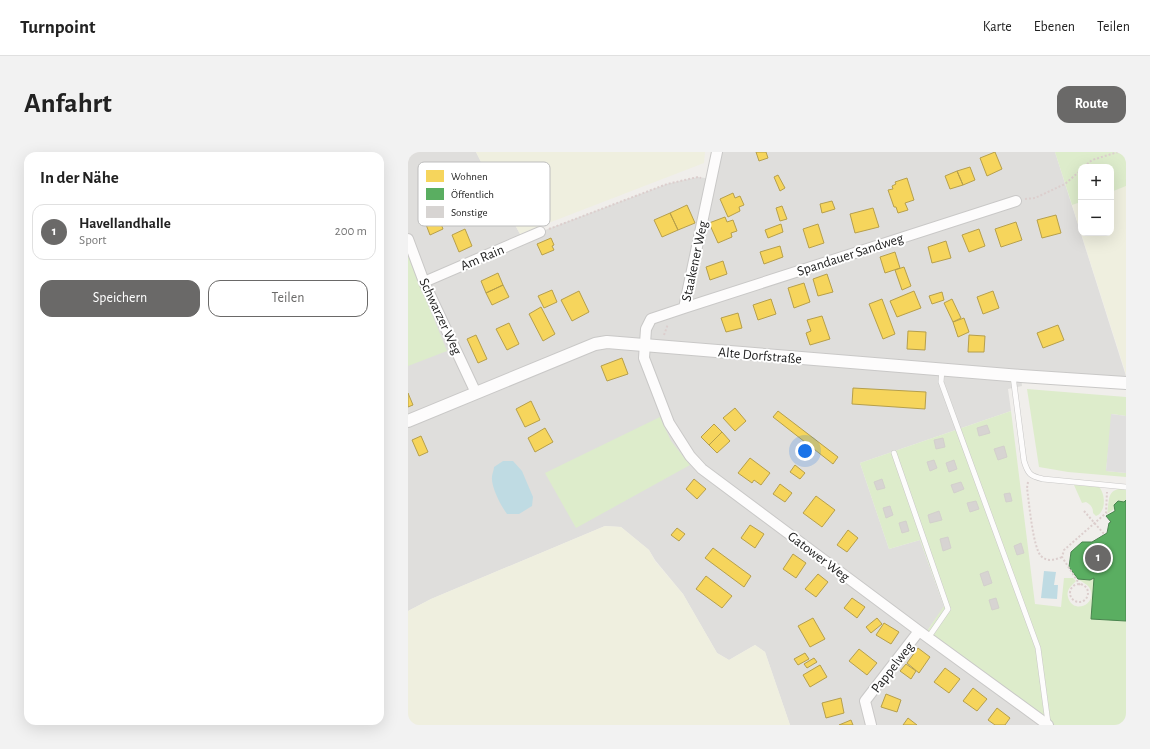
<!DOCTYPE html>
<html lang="de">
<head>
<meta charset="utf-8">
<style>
  :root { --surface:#fff; --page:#f2f2f2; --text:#222; --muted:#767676; --line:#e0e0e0; --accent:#6a6968 }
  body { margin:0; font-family:"Alegreya Sans",sans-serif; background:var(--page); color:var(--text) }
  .controls { position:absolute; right:12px; top:12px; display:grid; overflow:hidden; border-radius:8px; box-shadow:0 4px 16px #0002 }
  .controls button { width:36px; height:36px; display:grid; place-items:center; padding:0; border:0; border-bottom:1px solid var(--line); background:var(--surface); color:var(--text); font:20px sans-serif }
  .you { position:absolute; left:397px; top:299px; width:14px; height:14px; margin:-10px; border:3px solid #fff; border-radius:50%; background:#1a73e8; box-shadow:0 0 0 6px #1a73e833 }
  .badge { display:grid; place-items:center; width:26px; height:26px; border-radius:50%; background:var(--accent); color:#fff; font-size:13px; font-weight:700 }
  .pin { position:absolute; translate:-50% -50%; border:2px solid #fff; box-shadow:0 1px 4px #0006 }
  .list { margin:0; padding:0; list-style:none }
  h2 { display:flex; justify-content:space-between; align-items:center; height:52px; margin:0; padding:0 16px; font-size:17px }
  h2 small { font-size:13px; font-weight:400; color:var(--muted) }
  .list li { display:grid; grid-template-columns:26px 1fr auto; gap:12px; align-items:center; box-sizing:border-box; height:56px; margin:0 8px 8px; padding:0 8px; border:1px solid var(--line); border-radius:12px }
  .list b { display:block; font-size:15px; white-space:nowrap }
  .list p { margin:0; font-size:13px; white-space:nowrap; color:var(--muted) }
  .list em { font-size:13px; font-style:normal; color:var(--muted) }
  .actions { display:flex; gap:8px; padding:12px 16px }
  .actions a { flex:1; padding:9px 0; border:1px solid var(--accent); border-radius:12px; text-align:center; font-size:14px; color:var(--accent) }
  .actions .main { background:var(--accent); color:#fff }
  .map { position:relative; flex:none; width:718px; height:573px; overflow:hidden; border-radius:12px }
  header { display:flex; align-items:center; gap:24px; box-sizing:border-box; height:56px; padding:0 20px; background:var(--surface); border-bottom:1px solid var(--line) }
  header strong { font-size:19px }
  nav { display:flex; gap:22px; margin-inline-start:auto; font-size:14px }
  .intro { display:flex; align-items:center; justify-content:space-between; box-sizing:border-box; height:96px; padding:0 24px }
  h1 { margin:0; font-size:28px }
  .button { padding:10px 18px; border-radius:12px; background:var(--accent); color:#fff; font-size:14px; font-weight:700 }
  main { display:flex; gap:24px; padding:0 24px }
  aside { flex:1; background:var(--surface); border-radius:12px; box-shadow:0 4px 16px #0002 }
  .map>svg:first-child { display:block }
  .residential { fill:#dfdedc }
  .farmland { fill:#efefdf }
  .grass { fill:#ddeccb }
  .parking { fill:#e0dfde }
  .water { fill:#bfdbe3 }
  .homes { fill:#f6d55c; stroke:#b69f4b }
  .public { fill:#5aae61; stroke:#49844e }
  .building { fill:#d7d4d2; stroke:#d3d0cc }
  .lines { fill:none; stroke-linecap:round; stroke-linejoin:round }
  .service-casing { stroke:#c9c8c7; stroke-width:6 }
  .minor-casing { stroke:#c9c8c7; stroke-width:12 }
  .tertiary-casing { stroke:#c9c8c7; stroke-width:14 }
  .path { stroke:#dccecd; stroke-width:2; stroke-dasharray:2 2; stroke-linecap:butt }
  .service { stroke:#fdfcfc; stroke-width:5 }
  .minor { stroke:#fdfcfc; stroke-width:10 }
  .tertiary { stroke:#fdfcfc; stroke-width:12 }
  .labels { text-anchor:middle; stroke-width:4; stroke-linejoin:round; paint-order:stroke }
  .street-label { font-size:14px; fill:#222; stroke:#fff }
  .key { fill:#fff; stroke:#bdbdbd; stroke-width:1 }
  .key-label { font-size:11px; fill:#222 }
</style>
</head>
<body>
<header>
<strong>Turnpoint</strong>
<nav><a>Karte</a><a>Ebenen</a><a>Teilen</a></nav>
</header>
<div class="intro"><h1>Anfahrt</h1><a class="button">Route</a></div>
<main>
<aside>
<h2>In der Nähe<small></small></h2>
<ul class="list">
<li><span class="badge">1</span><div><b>Havellandhalle</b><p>Sport</p></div><em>200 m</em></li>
</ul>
<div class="actions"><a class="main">Speichern</a><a>Teilen</a></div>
</aside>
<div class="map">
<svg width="718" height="573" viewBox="0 0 718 573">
  <rect width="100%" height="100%" fill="#f0eeeb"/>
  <path class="residential" d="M0 0H68L78 20 112 82 132 80 259 32 290 25 304 27 310 0H647L718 224V231L613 224 614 234 600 237 603 259 452 311 481 397 512 388 536 455 519 479 646 573H382L357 500 347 493 321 508 309 501 275 442 247 408 241 398 213 375 197 374 23 447 0 459Z"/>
  <path class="farmland" d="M68 0H297L296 11 112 82 78 20Z
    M718 34V222L664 53 673 50V81H703V40Z
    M197 374 213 375 241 398 247 409 275 442 309 501 321 508 347 493 357 500 382 573H0V459L23 447Z"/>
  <path class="grass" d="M647 0H718V34L703 40V15H673V50L664 53Z
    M0 104 39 199 0 214Z
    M619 237 718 245V264L704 262 698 319 718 321V325L660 320 631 315Z
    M603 259 627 452 653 455 656 426H665L668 429C662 435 657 439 661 448 668 462 689 451 682 437 681 433 674 430 670 427L682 428 686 426 683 466 718 469V573H646L519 479 536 454 512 388 481 397 452 311Z
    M252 265 263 289 282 313 168 376 137 321Z
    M666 333 691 335C696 340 698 353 693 360 692 362 690 363 688 364L685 361C685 355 683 353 678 350L674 351Z
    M718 336V348L716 350 706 353V357L699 362C702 346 698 337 718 336Z"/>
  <path class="parking" d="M703 262 718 264V321L698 319Z"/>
  <path class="water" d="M95 309H105L114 319 125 345 124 354 111 362H99C93 354 83 335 84 325 84 322 86 318 86 315Z
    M636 419 648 420 646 433H650L649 447 633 446Z"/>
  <path class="homes" d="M348 0H358L360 6 351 9Z
    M587 0 594 17 579 24 572 6Z
    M562 15 567 28 555 33 549 19Z
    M549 19 555 33 542 37 537 24Z
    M370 23 377 36 372 39 366 25Z
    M499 26 506 48 497 51 500 58 490 61 488 55H486L480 38 485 37 484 34 488 32 487 30Z
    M325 41 327 46 332 44 336 53 331 55 332 59 320 65 312 47Z
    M43 49 47 58 30 64 35 77 22 83 14 62Z
    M424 49 427 57 414 61 412 52Z
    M279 53 287 71 270 78 262 61Z
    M374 54 379 67 372 69 368 56Z
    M465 56 471 75 447 81 442 62Z
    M262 61 270 78 254 85 246 68Z
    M648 63 653 81 634 86 629 68Z
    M317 65 319 70 325 68 329 79 323 81 324 85 310 91 301 71Z
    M608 70 614 88 593 95 587 77Z
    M373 72 375 80 360 86 357 78Z
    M410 72 416 91 401 96 395 77Z
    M57 77 64 94 51 100 44 83Z
    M571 77 577 94 561 100 554 83Z
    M143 86 146 93 144 94 146 98 134 103 129 92Z
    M538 89 543 106 524 111 520 95Z
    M372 94 375 105 356 112 352 100Z
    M487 100 492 116 477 121 472 105Z
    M315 109 319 122 302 128 298 115Z
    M496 115 503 134 494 138 487 118Z
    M90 121 95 133 78 141 73 129Z
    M419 122 425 140 410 144 405 127Z
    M396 131 402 150 386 156 380 136Z
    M95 133 101 145 84 153 78 141Z
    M144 138 149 150 136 156 130 144Z
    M171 139 181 160 164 169 153 148Z
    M506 139 513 156 489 165 482 149Z
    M585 139 591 156 575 162 569 145Z
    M534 140 536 148 524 152 521 144Z
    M363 147 368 162 350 168 345 153Z
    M474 147 487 182 475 187 461 152Z
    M544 147 553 166 545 170 536 151Z
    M133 155 147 182 135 189 121 162Z
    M330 161 334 176 318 180 313 166Z
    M414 164 422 187 402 193 398 181 403 179 399 168Z
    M556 166 561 180 550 185 545 170Z
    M101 171 111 192 99 198 88 177Z
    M650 173 656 188 635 196 629 181Z
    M500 179 518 180 517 198 499 197Z
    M68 183 79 207 70 211 59 187Z
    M561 183 577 184 576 200H560Z
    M214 206 220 222 199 229 193 214Z
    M445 236 518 240 517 257 444 252Z
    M0 241 5 253 0 255Z
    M123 249 132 268 117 275 108 257Z
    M327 256 338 269 327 279 315 266Z
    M370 259 430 305 425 312 365 265Z
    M306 272 314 280 301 293 293 285Z
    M137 276 145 290 127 300 120 286Z
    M314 280 322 289 309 301 301 293Z
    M13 284 20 300 11 304 4 288Z
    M342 306 362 321 353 333 346 328 344 331 330 321Z
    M387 313 397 321 392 327 382 320Z
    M286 327 298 337 289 347 278 337Z
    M372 332 384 341 377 350 365 342Z
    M408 344 427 358 414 375 395 361Z
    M342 373 356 382 347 396 333 386Z
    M269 376 277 382 271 389 263 383Z
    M440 378 450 386 439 400 429 393Z
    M305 396 343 424 336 435 297 406Z
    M385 402 398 411 388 426 375 417Z
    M410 422 420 430 408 445 397 437Z
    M298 424 324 444 314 456 288 437Z
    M444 446 457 455 449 466 436 456Z
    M405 466 417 487 402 495 390 474Z
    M469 466 474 472 463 481 458 475Z
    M476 471 491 480 483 492 468 483Z
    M510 496 522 505 511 521 499 511Z
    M451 497 469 511 459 523 441 509Z
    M397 501 401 507 390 513 386 507Z
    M406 506 409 510 399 516 396 512Z
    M498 512 508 519 503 527 492 519Z
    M412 513 419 525 402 535 395 523Z
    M537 516 552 527 541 541 526 530Z
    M565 536 579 547 569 559 555 549Z
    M478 542 493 548 489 560 473 555Z
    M433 546 436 561 418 566 414 551Z
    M589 556 602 566 597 573H587L580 568Z
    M500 566 509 573H495Z
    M443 568 445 573H431Z"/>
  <path class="public" d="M718 348V469L683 467 686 426 682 428 670 427 661 415 663 400 674 390H684L699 381 701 371 703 370 698 364 707 359 706 353 710 349 716 350Z"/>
  <path class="building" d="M579 273 582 281 571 284 569 276Z
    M535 286 537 295 528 297 526 288Z
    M596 294 599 305 590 308 586 297Z
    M526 308 529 316 522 319 519 310Z
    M546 308 549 317 541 320 538 311Z
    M474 327 477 336 469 338 466 330Z
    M553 330 556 337 546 341 543 333Z
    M602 341 604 349 598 350 596 342Z
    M568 349 571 357 562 360 559 351Z
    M482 354 485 363 478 366 475 356Z
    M531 359 534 368 522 371 520 363Z
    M498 369 501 379 494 381 491 371Z
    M540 385 543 396 535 399 532 387Z
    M613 391 616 401 609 403 606 394Z
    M580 419 584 431 576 434 572 422Z
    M588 446 591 456 584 458 581 448Z"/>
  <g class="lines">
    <g class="service-casing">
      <path id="service" d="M534 217 533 230 630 496 640 571
        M605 224 616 309C620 322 622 324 635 327L718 335
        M486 301 540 457 520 486"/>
    </g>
    <g class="minor-casing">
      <path id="minor" d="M309 0 276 156 243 167 238 177 236 206 261 271 282 304 294 317 511 479 640 573
        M0 87 16 130 68 241
        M16 130 132 80
        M276 156 608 49
        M463 573 457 549 511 479"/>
    </g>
    <g class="tertiary-casing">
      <path id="tertiary" d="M0 269 187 192 199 190 613 224 718 231"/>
    </g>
    <path class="path" d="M676 15 684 8 710 0
      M617 47 627 46 657 32 673 18
      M141 77 259 32 290 25 293 26
      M256 183 260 172
      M620 330 619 336C621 350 625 396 633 404 639 410 647 408 654 405
      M676 359 697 383
      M662 441a9 9 0 1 1 18 0a9 9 0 1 1-18 0Z
      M672 433 654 405 656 398 698 361 699 340"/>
    <use href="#service" class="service"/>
    <use href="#minor" class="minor"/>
    <use href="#tertiary" class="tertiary"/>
  </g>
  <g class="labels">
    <g class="street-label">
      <text transform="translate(442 102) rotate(-18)" y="5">Spandauer Sandweg</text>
      <text transform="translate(74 105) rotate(-23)" y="5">Am Rain</text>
      <text transform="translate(286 109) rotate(-78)" y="5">Staakener Weg</text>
      <text transform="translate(33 164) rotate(65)" y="5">Schwarzer Weg</text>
      <text transform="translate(352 203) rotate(5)" y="5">Alte Dorfstraße</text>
      <text transform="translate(411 404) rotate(37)" y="5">Gatower Weg</text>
      <text transform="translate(484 515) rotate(-52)" y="5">Pappelweg</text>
    </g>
  </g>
  <rect x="10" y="10" width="132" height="64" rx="6" class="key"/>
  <rect x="18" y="18" width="18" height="12" fill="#f6d55c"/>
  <rect x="18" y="36" width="18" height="12" fill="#5aae61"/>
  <rect x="18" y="54" width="18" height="12" fill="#d7d4d2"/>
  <g class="key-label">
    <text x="43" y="28">Wohnen</text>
    <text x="43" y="46">Öffentlich</text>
    <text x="43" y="64">Sonstige</text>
  </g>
</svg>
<div class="controls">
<button>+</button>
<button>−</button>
</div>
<div class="you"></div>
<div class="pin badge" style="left:690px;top:406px">1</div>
</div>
</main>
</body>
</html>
